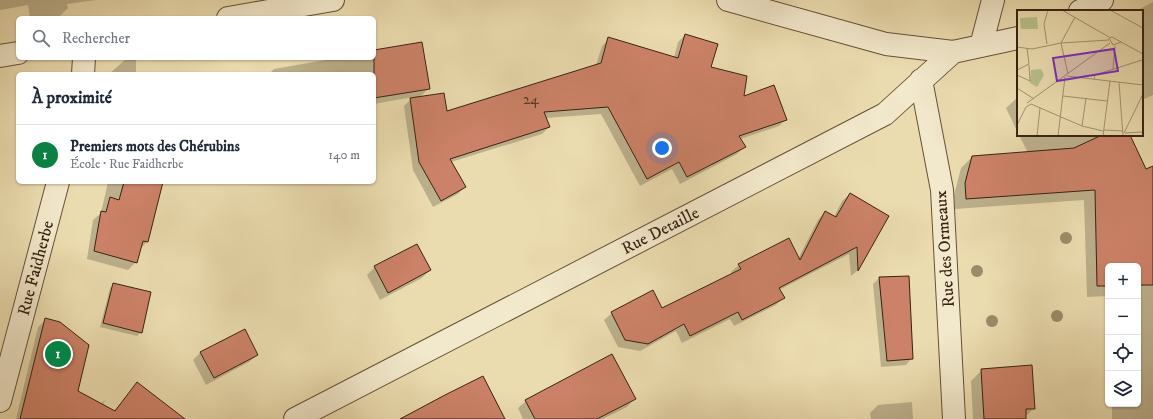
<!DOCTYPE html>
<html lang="fr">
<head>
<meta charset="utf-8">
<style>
  :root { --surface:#fff; --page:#f6f6f7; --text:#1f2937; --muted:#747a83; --line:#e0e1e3; --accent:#0b8043 }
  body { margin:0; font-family:"IM FELL DW Pica",serif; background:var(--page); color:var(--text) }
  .controls { position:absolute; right:12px; bottom:12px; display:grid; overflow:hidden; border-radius:6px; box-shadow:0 1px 3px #0004 }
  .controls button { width:36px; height:36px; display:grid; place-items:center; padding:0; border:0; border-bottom:1px solid var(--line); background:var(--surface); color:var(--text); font:20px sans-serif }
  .you { position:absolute; left:662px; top:148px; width:14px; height:14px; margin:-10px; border:3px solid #fff; border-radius:50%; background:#1a73e8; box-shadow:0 0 0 6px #1a73e833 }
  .badge { display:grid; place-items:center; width:26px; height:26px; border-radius:50%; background:var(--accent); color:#fff; font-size:13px; font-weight:700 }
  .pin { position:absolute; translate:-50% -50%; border:2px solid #fff; box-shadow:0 1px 4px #0006 }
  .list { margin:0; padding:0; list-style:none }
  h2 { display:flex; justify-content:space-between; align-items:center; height:52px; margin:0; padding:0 16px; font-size:17px }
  h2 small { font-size:13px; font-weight:400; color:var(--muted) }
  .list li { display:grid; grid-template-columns:26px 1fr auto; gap:12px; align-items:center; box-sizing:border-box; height:60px; padding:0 16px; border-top:1px solid var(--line) }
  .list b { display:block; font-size:15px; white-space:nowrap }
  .list p { margin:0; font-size:13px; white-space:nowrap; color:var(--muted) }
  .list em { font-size:13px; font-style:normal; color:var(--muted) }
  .icon { flex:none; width:22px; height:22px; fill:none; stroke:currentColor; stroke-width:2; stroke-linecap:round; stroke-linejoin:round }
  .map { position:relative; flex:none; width:1153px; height:419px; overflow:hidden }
  .search { position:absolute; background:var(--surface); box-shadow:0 1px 3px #0004; left:16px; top:16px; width:360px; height:44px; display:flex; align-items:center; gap:10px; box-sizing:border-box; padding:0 14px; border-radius:6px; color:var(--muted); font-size:15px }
  .panel { position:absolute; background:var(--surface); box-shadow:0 1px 3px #0004; left:16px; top:72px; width:360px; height:112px; border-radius:6px }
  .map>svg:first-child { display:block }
  .shadow { fill:#0003 }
  .building { fill:#cc8268; stroke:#382212 }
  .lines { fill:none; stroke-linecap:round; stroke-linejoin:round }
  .minor-casing { stroke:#655039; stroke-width:24 }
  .minor { stroke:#f2e8cb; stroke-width:22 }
  .tree { fill:#9a8c69 }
  .labels { text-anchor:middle; stroke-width:4; stroke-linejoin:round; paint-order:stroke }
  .number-label { font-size:15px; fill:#5d3a28 }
  .street-label { font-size:17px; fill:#382212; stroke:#f2e8cb }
  .inset-road { fill:none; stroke:#a39270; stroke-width:1 }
  .view { fill:#7b2cbf; fill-opacity:0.15; stroke:#7b2cbf; stroke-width:2 }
  .inset-edge { fill:none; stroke:#382212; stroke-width:2 }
</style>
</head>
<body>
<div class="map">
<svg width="1153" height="419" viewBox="0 0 1153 419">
  <rect width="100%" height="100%" fill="#ebdcaf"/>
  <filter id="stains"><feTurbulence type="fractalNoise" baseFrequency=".005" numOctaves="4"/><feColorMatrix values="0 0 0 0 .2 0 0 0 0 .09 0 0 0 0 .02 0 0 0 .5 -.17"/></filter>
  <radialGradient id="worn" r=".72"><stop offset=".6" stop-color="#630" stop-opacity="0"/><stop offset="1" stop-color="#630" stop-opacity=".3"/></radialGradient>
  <path class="shadow" d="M0 0H96L67 4 68 8 60 16 49 18H30L28 5 0 10Z
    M1153 2V95L1142 100V11H1136Z
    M685 35 710 68 743 97 786 119 779 126 740 139 744 147 737 154 680 184 672 169 640 186 601 114 545 118 549 127 542 134 451 162 465 187 458 194 433 207 413 170 404 106 413 97 374 104V74H269L274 69 337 58H374V51L429 88 419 98 446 112 596 65 602 46 609 39 674 58 678 42Z
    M127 58H136V74H109Z
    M1018 97V133L1006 108Z
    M1019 135H1129L1146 170 1153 168V419H1112V404H1138V266H1108V296L1087 297 1084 200 955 209 954 195 961 168 972 157 1028 153Z
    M108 182H162L147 242 140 249 136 262 128 270 87 259 93 220 101 213Z
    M850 194 888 216 858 270 851 276 849 254 779 290 783 298 776 305 734 326 730 319 682 343 676 331 640 351 618 347 604 320 612 313 662 310 732 274 731 272 739 265 798 259 818 220 825 212 834 217 842 201Z
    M417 245 430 270 422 278 380 300 367 275 375 267Z
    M879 278 912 358 906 365 881 367 873 284Z
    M114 284 141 332 137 336 100 327 110 288Z
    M46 320 77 391 100 404 106 400 102 405 114 411 137 384 162 419H16L38 327Z
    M201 352 257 355 249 362 206 385 193 360Z
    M982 370 1034 408 1025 417V419H973L971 381Z
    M634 399 627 407 603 419H523L518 408 526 401Z
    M912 402 913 419H871L870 413 878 405Z"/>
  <path class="building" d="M685 34 718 44 711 67 747 76 744 96 774 85 787 120 739 136 746 147 687 177 679 162 647 179 608 107 544 112 550 127 450 159 466 187 441 201 419 162 410 98 444 93 447 111 601 63 608 37 678 58Z
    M422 42 430 89 374 98V50Z
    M1102 135H1130L1146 169 1153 166V285H1138V266H1108V286H1097L1095 190 966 199 965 183 972 156 1074 148Z
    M124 182H163L148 242 143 241 137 263 94 251 101 211 106 212 110 197 119 200Z
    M850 193 889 216 858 271 857 247 779 288 785 298 742 320 738 312 690 336 684 324 648 344 625 340 611 312 653 290 662 308 741 269 738 264 789 238 800 260 825 211 836 217Z
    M417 244 431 270 388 293 374 266Z
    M909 276 913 359 887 361 879 277Z
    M113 283 151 292 142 333 103 323Z
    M45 318 60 322 89 345 78 391 115 411 137 382 185 419H20Z
    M245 329 258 355 214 378 200 352Z
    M612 354 636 399 597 419H535L525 400Z
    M1032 365 1035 409H1026V419H984L981 369Z
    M483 376 505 419H400L445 395Z"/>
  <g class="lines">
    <g class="minor-casing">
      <path id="minor" d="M728 0 886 44 953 52
        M1080 11 1102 0
        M228 18 333 0
        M981 46 993 0
        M0 56 18 53
        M83 74 84 58
        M921 80 942 190 954 419
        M0 401 58 182
        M295 419 885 114 953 52 1018 38"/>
    </g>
    <use href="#minor" class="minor"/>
  </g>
  <g class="tree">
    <circle cx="1066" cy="238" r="6"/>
    <circle cx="977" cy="271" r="6"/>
    <circle cx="1057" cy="316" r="6"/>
    <circle cx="992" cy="321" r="6"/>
  </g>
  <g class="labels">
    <g class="number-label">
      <text x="531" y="104">24</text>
    </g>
    <g class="street-label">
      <text transform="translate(660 230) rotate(-27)" y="6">Rue Detaille</text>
      <text transform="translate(944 249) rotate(-94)" y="6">Rue des Ormeaux</text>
      <text transform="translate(35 268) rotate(-75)" y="6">Rue Faidherbe</text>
    </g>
  </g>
  <g transform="translate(1017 10)">
    <rect width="126" height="126" fill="#ebdcaf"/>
    <path d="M20 7 21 19H4L3 8ZM24 59 27 65 20 77 13 73 14 60Z" fill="#b7c08b"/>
    <path class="inset-road" d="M45 0 92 27M93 0 126 18M104 32 96 35 92 28 95 27 126 44M44 33 51 64M44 33 58 7M30 34 27 14 31 0M0 37 15 39 44 33 92 30M96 59 98 36M0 60 12 54 10 38M0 65 13 71 12 55M50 66 126 75M77 69 78 65 125 50M102 72 106 126M0 78 17 89M46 86 90 91M10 93 93 33M14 94 65 116 86 121M0 115 9 97 14 94M65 116 69 88M87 120 106 121M107 123 126 84M108 123 126 122M20 126 23 98M41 126 48 67M86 126 93 71"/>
    <path class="view" d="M97 39 101 61 40 71 36 48Z"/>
    <rect width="126" height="126" class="inset-edge"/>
  </g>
  <rect width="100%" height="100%" filter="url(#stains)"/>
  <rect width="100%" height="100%" fill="url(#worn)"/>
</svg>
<div class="controls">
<button>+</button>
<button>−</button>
<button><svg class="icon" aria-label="locate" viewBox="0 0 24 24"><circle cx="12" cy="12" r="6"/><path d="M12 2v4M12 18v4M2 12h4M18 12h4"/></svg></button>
<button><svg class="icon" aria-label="layers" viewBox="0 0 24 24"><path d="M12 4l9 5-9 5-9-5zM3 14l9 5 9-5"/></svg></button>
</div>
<div class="you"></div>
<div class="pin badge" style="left:58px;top:354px">1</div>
<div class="search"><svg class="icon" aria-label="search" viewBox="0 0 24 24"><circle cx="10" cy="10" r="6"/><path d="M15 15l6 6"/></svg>Rechercher</div>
<section class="panel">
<h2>À proximité<small></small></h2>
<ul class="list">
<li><span class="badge">1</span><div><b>Premiers mots des Chérubins</b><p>École · Rue Faidherbe</p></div><em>140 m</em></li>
</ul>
</section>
</div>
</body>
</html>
